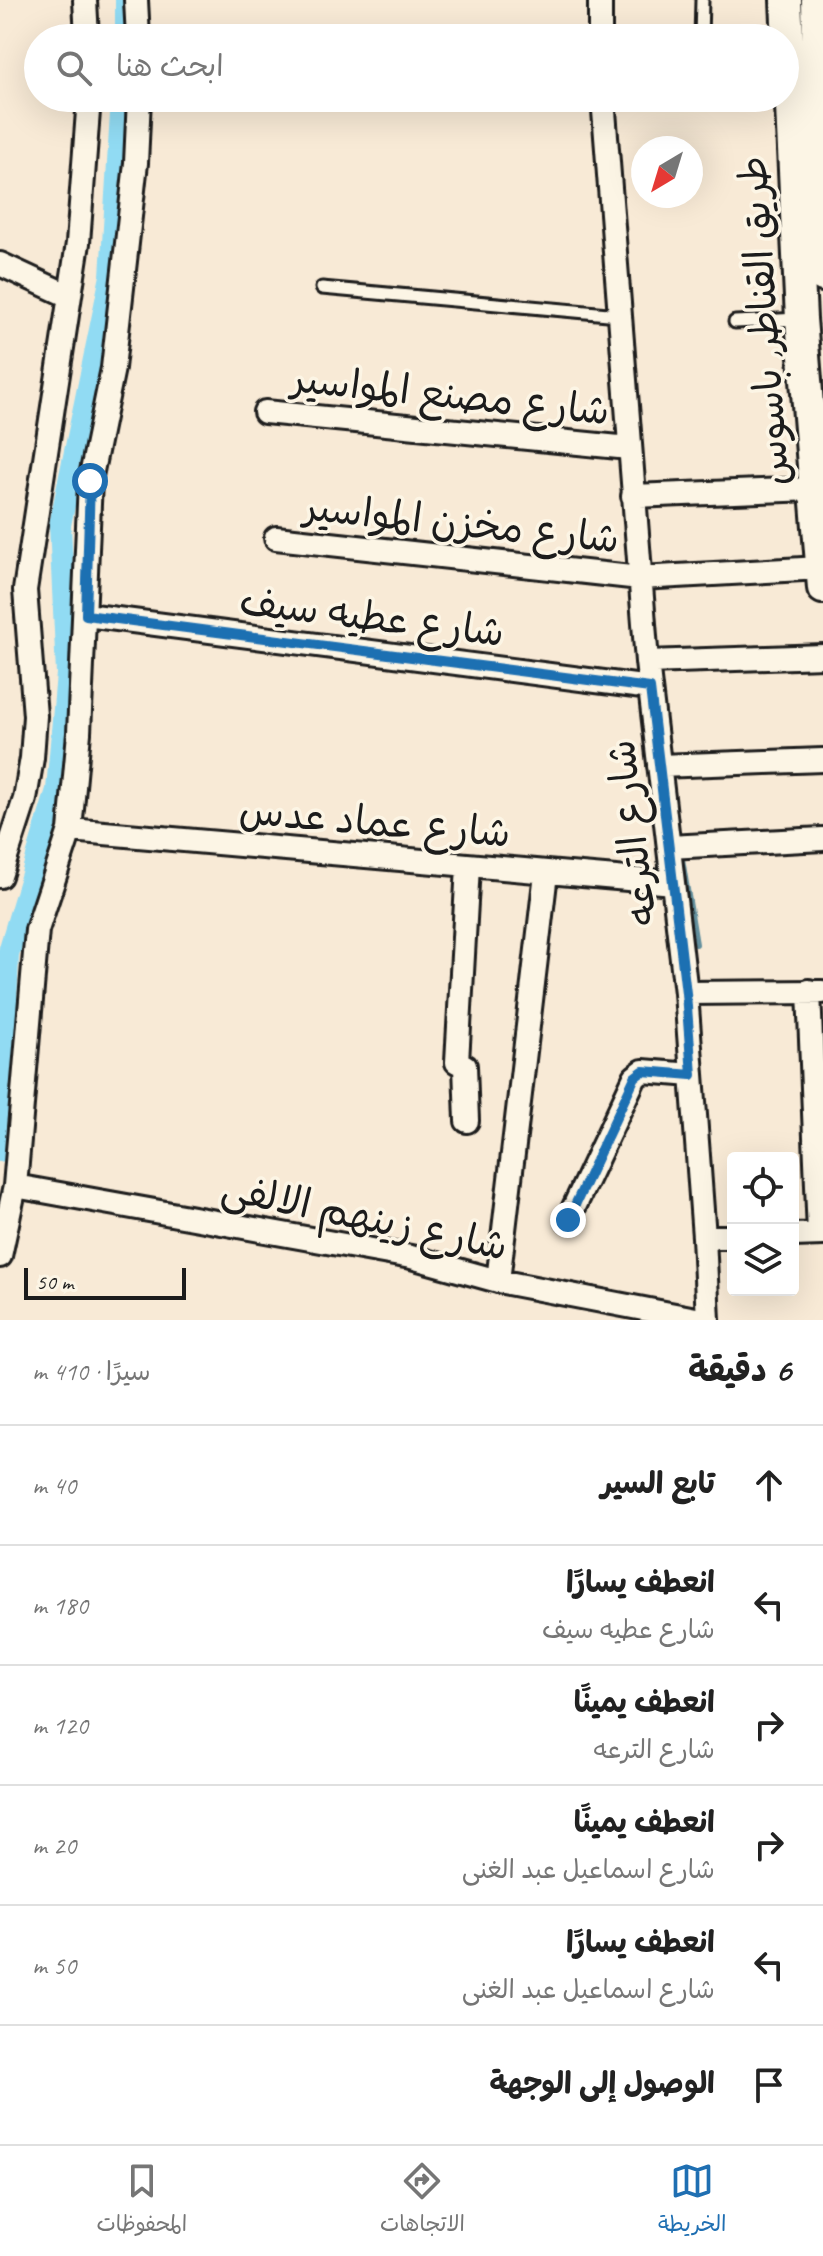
<!DOCTYPE html>
<html lang="ar">
<head>
<meta charset="utf-8">
<style>
  :root { --surface:#fff; --page:#f6f6f6; --text:#222; --muted:#767676; --line:#e0e0e0; --accent:#1f6fb2 }
  body { margin:0; font-family:Caveat,"Playpen Sans Arabic",sans-serif; background:var(--page); color:var(--text); direction:rtl }
  .controls { position:absolute; right:24px; bottom:24px; display:grid; overflow:hidden; border-radius:8px; box-shadow:0 8px 32px #0002 }
  .controls button { width:72px; height:72px; display:grid; place-items:center; padding:0; border:0; border-bottom:2px solid var(--line); background:var(--surface); color:var(--text); font:40px sans-serif }
  .compass { position:absolute; left:631px; top:136px; width:72px; height:72px; border-radius:50%; background:var(--surface); box-shadow:0 8px 32px #0002; rotate:218deg }
  .scale { position:absolute; left:24px; bottom:20px; width:162px; box-sizing:border-box; padding-left:8px; border:4px solid #1c1c1c; border-top:0; font-size:22px; line-height:28px; white-space:nowrap; color:#1c1c1c; -webkit-text-stroke:6px #fcf5e5; paint-order:stroke }
  .stop { position:absolute; width:24px; height:24px; margin:-18px; border:6px solid #1f6fb2; border-radius:50%; background:#fff }
  .stop.end { background:#1f6fb2; border-color:#fff; box-shadow:0 2px 8px #0008 }
  .list { margin:0; padding:0; list-style:none }
  h2 { display:flex; justify-content:space-between; align-items:center; height:104px; margin:0; padding:0 32px; font-size:34px }
  h2 small { font-size:26px; font-weight:400; color:var(--muted) }
  .list li { display:grid; grid-template-columns:52px 1fr auto; gap:24px; align-items:center; box-sizing:border-box; height:120px; padding:0 32px; border-top:2px solid var(--line) }
  .list b { display:block; font-size:30px; white-space:nowrap }
  .list p { margin:0; font-size:26px; white-space:nowrap; color:var(--muted) }
  .list em { font-size:26px; font-style:normal; color:var(--muted) }
  .icon { flex:none; width:44px; height:44px; fill:none; stroke:currentColor; stroke-width:2; stroke-linecap:round; stroke-linejoin:round }
  .map { position:relative; flex:none; width:823px; height:1320px; overflow:hidden; direction:ltr }
  .search { position:absolute; background:var(--surface); box-shadow:0 8px 32px #0002; left:24px; right:24px; top:24px; height:88px; display:flex; align-items:center; gap:20px; box-sizing:border-box; padding:0 28px; border-radius:44px; color:var(--muted); font-size:30px }
  .sheet { height:824px; background:var(--surface) }
  nav { display:flex; justify-content:space-around; align-items:center; box-sizing:border-box; height:112px; border-top:2px solid var(--line); background:var(--surface); font-size:22px; color:var(--muted) }
  nav a { display:grid; justify-items:center; gap:4px }
  nav .on { color:var(--accent) }
  .map>svg:first-child { display:block }
  .lines { fill:none; stroke-linecap:round; stroke-linejoin:round }
  .stream { stroke:#628f9d; stroke-width:6 }
  .canal { stroke:#91dbf3; stroke-width:22 }
  .lane-casing { stroke:#1c1c1c; stroke-width:17 }
  .street-casing { stroke:#1c1c1c; stroke-width:28 }
  .secondary-casing { stroke:#1c1c1c; stroke-width:36 }
  .lane { stroke:#fcf5e5; stroke-width:11 }
  .street { stroke:#fcf5e5; stroke-width:22 }
  .secondary { stroke:#fcf5e5; stroke-width:30 }
  .route { stroke:#1f6fb2; stroke-width:10 }
  .labels { text-anchor:middle; stroke-width:7; stroke-linejoin:round; paint-order:stroke }
  .street-label { font-size:40px; fill:#1c1c1c; stroke:#fcf5e5 }
</style>
</head>
<body>
<div class="map">
<svg width="823" height="1320" viewBox="0 0 823 1320">
  <rect width="100%" height="100%" fill="#f8ead6"/>
  <filter id="ink" filterUnits="userSpaceOnUse"><feTurbulence type="fractalNoise" baseFrequency=".0125" numOctaves="2"/><feDisplacementMap in="SourceGraphic" scale="16" xChannelSelector="R" yChannelSelector="G"/><feConvolveMatrix kernelMatrix="1 2 1 2 8 2 1 2 1" color-interpolation-filters="sRGB"/></filter>
  <g filter="url(#ink)">
    <g class="lines">
      <path class="stream" d="M681 853 696 944"/>
      <path class="canal" d="M126 0V38
        M0 1151 8 955 57 790 67 674 60 525 111 276 122 98"/>
      <g class="lane-casing">
        <path id="lane" d="M701 38 702 0
          M322 288 619 315
          M735 322 799 319"/>
      </g>
      <g class="street-casing">
        <path id="street" d="M85 0 87 38
          M136 0 138 38
          M600 38V0
          M603 98 647 662 686 993 704 1237 708 1320
          M0 264 69 296
          M265 412 629 448
          M633 496 814 489
          M276 538 640 578 821 568
          M86 615 650 688
          M647 662 823 656
          M659 766 823 760
          M70 830 673 883
          M669 847 823 839
          M0 876 25 799 32 758 35 716 25 590 78 243 89 98
          M809 991 819 1234
          M686 993 822 992
          M467 1121 465 1066 457 1062 468 866
          M15 1186 411 1257 498 1281 701 1320
          M568 1220 635 1077 643 1071 692 1075
          M793 1235 823 1234
          M704 1237H733
          M0 1256 15 1186 37 930 70 830 79 733 90 481 113 368 136 163 139 98
          M498 1281 546 873"/>
      </g>
      <g class="secondary-casing">
        <path id="secondary" d="M786 0 801 319 823 588
          M817 0 823 276"/>
      </g>
      <use href="#lane" class="lane"/>
      <use href="#street" class="street"/>
      <use href="#secondary" class="secondary"/>
    </g>
  </g>
  <g class="lines" filter="url(#ink)">
    <path class="route" d="M90 481 86 615 650 688 686 993 692 1075 643 1071 635 1077 568 1220"/>
  </g>
  <g class="labels">
    <g class="street-label">
      <text transform="translate(763 321) rotate(-94)" y="14">طريق القناطر, باسوس</text>
      <text transform="translate(451 394) rotate(6)" y="14">شارع مصنع المواسير</text>
      <text transform="translate(462 522) rotate(6)" y="14">شارع مخزن المواسير</text>
      <text transform="translate(372 616) rotate(7)" y="14">شارع عطيه سيف</text>
      <text transform="translate(375 821) rotate(5)" y="14">شارع عماد عدس</text>
      <text transform="translate(631 833) rotate(-97)" y="14">شارع الترعه</text>
      <text transform="translate(365 1216) rotate(12)" y="14">شارع زينهم الالفى</text>
    </g>
  </g>
</svg>
<div class="controls">
<button><svg class="icon" aria-label="locate" viewBox="0 0 24 24"><circle cx="12" cy="12" r="6"/><path d="M12 2v4M12 18v4M2 12h4M18 12h4"/></svg></button>
<button><svg class="icon" aria-label="layers" viewBox="0 0 24 24"><path d="M12 4l9 5-9 5-9-5zM3 14l9 5 9-5"/></svg></button>
</div>
<svg class="compass" viewBox="-18 -18 36 36"><path d="M0-13l5 13h-10z" fill="#e53935"/><path d="M0 13l5-13h-10z" fill="#767676"/></svg>
<div class="scale">50 m</div>
<div class="stop" style="left:90px;top:481px"></div>
<div class="stop end" style="left:568px;top:1220px"></div>
<div class="search"><svg class="icon" aria-label="search" viewBox="0 0 24 24"><circle cx="10" cy="10" r="6"/><path d="M15 15l6 6"/></svg>ابحث هنا</div>
</div>
<section class="sheet">
<h2>6 دقيقة<small>سيرًا · 410 m</small></h2>
<ul class="list">
<li><svg class="icon" aria-label="ahead" viewBox="0 0 24 24"><path d="M12 20V5M6 11l6-6 6 6"/></svg><div><b>تابع السير</b></div><em>40 m</em></li>
<li><svg class="icon" aria-label="left" viewBox="0 0 24 24"><path d="M17 20v-9H6M10 6l-5 5 5 5"/></svg><div><b>انعطف يسارًا</b><p>شارع عطيه سيف</p></div><em>180 m</em></li>
<li><svg class="icon" aria-label="right" viewBox="0 0 24 24"><path d="M7 20v-9h11M14 6l5 5-5 5"/></svg><div><b>انعطف يمينًا</b><p>شارع الترعه</p></div><em>120 m</em></li>
<li><svg class="icon" aria-label="right" viewBox="0 0 24 24"><path d="M7 20v-9h11M14 6l5 5-5 5"/></svg><div><b>انعطف يمينًا</b><p>شارع اسماعيل عبد الغنى</p></div><em>20 m</em></li>
<li><svg class="icon" aria-label="left" viewBox="0 0 24 24"><path d="M17 20v-9H6M10 6l-5 5 5 5"/></svg><div><b>انعطف يسارًا</b><p>شارع اسماعيل عبد الغنى</p></div><em>50 m</em></li>
<li><svg class="icon" aria-label="arrive" viewBox="0 0 24 24"><path d="M6 21V4h12l-3 4 3 4H6"/></svg><div><b>الوصول إلى الوجهة</b></div></li>
</ul>
</section>
<nav>
<a class="on"><svg class="icon" aria-label="map" viewBox="0 0 24 24"><path d="M3 6l6-2 6 2 6-2v14l-6 2-6-2-6 2zM9 4v14M15 6v14"/></svg>الخريطة</a>
<a><svg class="icon" aria-label="directions" viewBox="0 0 24 24"><path d="M12 3l9 9-9 9-9-9zM9 14v-3h6M13 9l2 2-2 2"/></svg>الاتجاهات</a>
<a><svg class="icon" aria-label="saved" viewBox="0 0 24 24"><path d="M7 4h10v16l-5-4-5 4z"/></svg>المحفوظات</a>
</nav>
</body>
</html>
